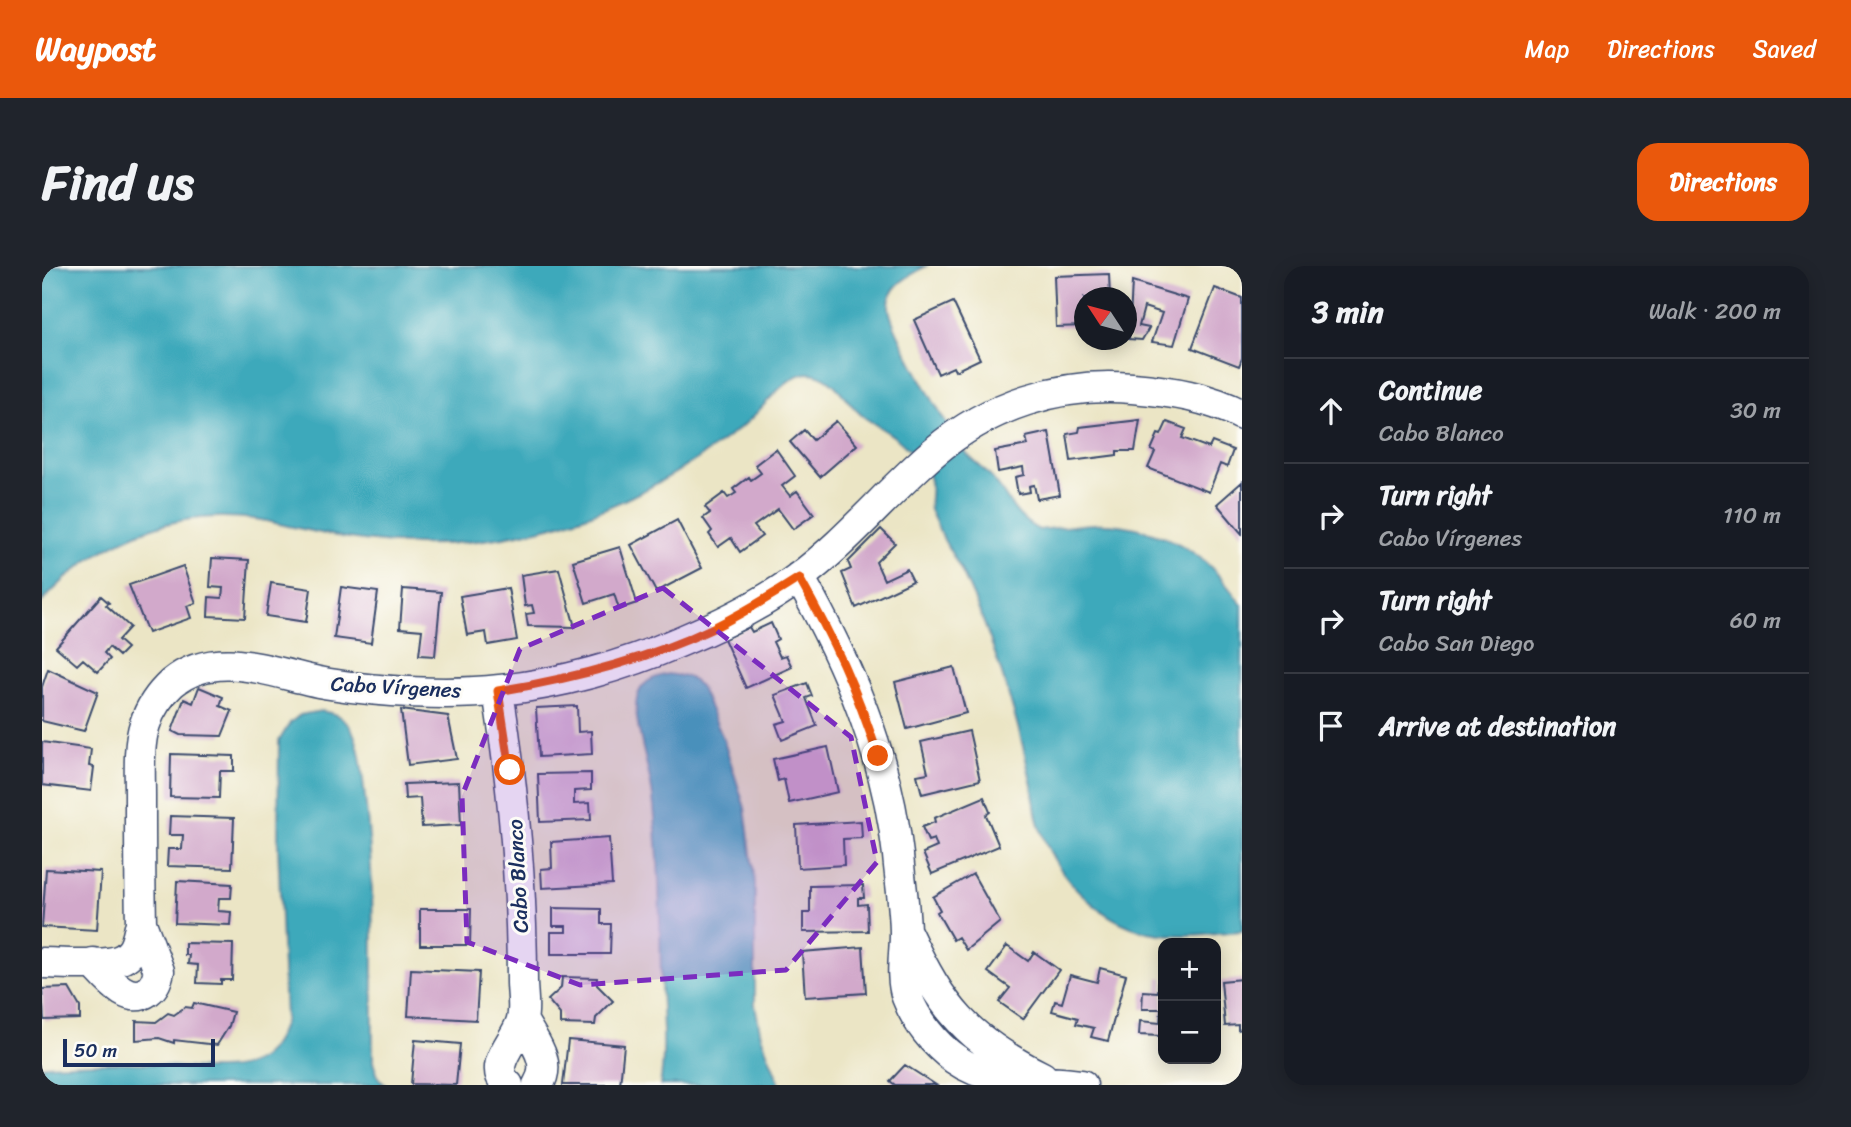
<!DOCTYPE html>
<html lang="en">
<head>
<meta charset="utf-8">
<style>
  :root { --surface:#171b24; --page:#20242c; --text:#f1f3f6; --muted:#9ea1a6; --line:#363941; --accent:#ea580c }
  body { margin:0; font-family:Sriracha,sans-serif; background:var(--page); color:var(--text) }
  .controls { position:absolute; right:21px; bottom:21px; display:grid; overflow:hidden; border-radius:14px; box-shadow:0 4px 18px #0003 }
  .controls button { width:63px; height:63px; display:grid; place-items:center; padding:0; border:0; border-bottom:2px solid var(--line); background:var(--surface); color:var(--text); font:35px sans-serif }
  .compass { position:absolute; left:1032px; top:21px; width:63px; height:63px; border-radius:50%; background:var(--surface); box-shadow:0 4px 18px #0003; rotate:306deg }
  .scale { position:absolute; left:21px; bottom:18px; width:152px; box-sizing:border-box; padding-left:7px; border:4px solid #1b2f5e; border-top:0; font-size:19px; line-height:24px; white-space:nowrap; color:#1b2f5e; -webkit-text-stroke:5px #fdfcf7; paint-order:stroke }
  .stop { position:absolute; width:21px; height:21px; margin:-16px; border:5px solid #ea580c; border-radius:50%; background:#fff }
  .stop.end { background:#ea580c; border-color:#fff; box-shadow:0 2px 7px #0008 }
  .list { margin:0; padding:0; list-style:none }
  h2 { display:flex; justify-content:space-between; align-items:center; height:91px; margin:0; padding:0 28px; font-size:30px }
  h2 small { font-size:23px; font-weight:400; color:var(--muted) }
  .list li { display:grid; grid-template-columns:46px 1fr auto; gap:21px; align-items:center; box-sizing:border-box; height:105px; padding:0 28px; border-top:2px solid var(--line) }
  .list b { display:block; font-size:26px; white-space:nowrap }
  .list p { margin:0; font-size:23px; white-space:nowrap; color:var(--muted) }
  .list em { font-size:23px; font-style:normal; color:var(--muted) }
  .icon { flex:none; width:38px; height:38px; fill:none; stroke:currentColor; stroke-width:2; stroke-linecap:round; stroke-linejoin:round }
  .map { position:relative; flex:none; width:1200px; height:819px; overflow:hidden; border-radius:21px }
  header { display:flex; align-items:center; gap:42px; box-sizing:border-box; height:98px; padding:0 35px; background:var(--accent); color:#fff }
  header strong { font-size:33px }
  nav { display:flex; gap:38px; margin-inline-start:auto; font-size:24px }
  .intro { display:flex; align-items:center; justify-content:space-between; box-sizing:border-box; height:168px; padding:0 42px }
  h1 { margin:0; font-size:49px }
  .button { padding:18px 32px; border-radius:21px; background:var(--accent); color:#fff; font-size:24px; font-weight:700 }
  main { display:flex; gap:42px; padding:0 42px }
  aside { flex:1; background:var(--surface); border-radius:21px; box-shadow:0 4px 18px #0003 }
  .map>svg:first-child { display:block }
  .water { fill:#3ca9bb; stroke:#2c6c8c; stroke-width:2 }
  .building { fill:#d2a9cb }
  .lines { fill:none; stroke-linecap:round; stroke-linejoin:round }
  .minor-casing { stroke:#3a4a6d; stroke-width:33 }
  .minor { stroke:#fff; stroke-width:30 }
  .route { stroke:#ea580c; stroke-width:9 }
  .marked { fill:#7b2cbf; fill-opacity:0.2; stroke:#7b2cbf; stroke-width:5; stroke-dasharray:14 9; stroke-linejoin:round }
  .labels { text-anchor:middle; stroke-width:6; stroke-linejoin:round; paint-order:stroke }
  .street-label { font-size:21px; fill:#1b2f5e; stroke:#fdfcf7 }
</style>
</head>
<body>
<header>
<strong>Waypost</strong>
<nav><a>Map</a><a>Directions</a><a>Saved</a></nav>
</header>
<div class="intro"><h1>Find us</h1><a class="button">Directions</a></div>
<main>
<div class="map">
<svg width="1200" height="819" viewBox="0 0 1200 819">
  <rect width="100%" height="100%" fill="#fdfcf7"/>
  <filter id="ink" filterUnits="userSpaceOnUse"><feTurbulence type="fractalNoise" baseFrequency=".0143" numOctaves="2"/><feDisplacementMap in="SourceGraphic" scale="14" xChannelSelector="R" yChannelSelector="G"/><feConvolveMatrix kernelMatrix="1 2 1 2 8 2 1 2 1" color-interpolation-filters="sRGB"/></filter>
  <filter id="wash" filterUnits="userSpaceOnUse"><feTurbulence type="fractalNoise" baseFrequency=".00686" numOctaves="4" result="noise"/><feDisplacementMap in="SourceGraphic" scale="28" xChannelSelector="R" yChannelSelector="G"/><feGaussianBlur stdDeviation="1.57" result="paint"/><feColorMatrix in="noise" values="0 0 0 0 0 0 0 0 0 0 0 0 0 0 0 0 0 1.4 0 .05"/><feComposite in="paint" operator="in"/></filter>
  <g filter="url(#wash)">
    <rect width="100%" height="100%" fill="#ebe5c5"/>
    <path class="water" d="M0 0H884C868 10 846 18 847 41 847 61 906 163 921 183 928 193 936 198 944 206 967 227 967 248 997 264 1015 262 1033 259 1051 258 1084 256 1126 268 1153 288 1172 301 1186 321 1200 339V665C1173 667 1146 671 1118 668 1062 662 1013 611 997 559 993 546 992 533 990 519 984 493 978 465 970 440 956 393 940 346 918 302 910 288 901 274 895 259 894 257 889 246 888 244 886 234 891 222 887 211 884 201 870 187 862 179 850 167 836 161 822 151 803 137 794 108 766 107 745 107 721 143 704 157 644 206 571 247 495 264 445 276 392 282 340 276 313 274 286 269 260 263 244 260 228 255 212 253 128 242 55 275 0 336Z
      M626 408 646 411 658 420 681 472 703 542 713 617V739L719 770 738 819H618C624 786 620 751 619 718 618 656 618 593 611 532 609 507 590 452 595 432 599 416 611 411 626 408Z
      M279 445C292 447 303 451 310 464 320 485 320 510 323 532 334 620 330 708 331 796L337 813 343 819H0V800L4 799C33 798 62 796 90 797 125 797 189 813 218 793 232 783 238 768 243 753L236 578 237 475 248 457 258 449Z"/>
    <g id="blocks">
      <path class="building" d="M1067 8 1068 32H1042V60L1014 61 1012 10Z
        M1090 16 1146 33 1132 79 1110 76 1120 47 1102 41 1097 60 1107 62 1100 74 1087 73Z
        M1173 22 1200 32V92L1197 100 1150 82Z
        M911 36 938 93 913 105 911 101 896 108 872 54Z
        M1098 154 1093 185H1075V189L1029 195 1025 168 1037 166 1038 161Z
        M794 155 815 179 778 211 748 176 762 164 771 174Z
        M1125 156 1144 163 1140 172 1167 182 1170 176 1191 184 1185 201 1178 198 1167 226 1106 202 1113 186 1109 184 1116 168 1119 169Z
        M1007 166 1018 229 995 233 992 219 987 220 988 226 976 228 973 211 982 209 981 201 956 206 953 185 986 179 984 171Z
        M734 183 753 210 740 220 748 230 755 225 772 248 751 263 736 243 712 260 720 270 698 286 689 272 676 281 667 268 670 265 661 252 668 247 663 241 682 227 686 232 694 227 691 223 707 211 709 214 719 207 713 199Z
        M1200 216V268L1175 238Z
        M635 254 660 302 614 326 589 279Z
        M839 263 853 277 834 296 842 314 865 303 871 315 814 342 800 307 809 303 806 296Z
        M578 281 595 337 577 343 572 328 544 337 531 295Z
        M170 292 207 294 203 352 166 350 167 331 180 332 181 322 168 321Z
        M141 300 154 337 145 340 149 352 106 367 87 319Z
        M517 303 533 361 486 360 484 348 492 347 490 339 483 340 479 309Z
        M229 317 269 323 264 356 224 350Z
        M299 321 336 326 329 377 292 372Z
        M466 322 475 374 446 379 444 366 425 369 418 330Z
        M361 323 399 326 393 390 377 389 380 364 358 362Z
        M59 330 67 337 64 339 88 361 76 374 85 382 77 390 67 381 62 387 68 393 56 406 41 393 35 399 14 381Z
        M729 357 736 373 731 376 738 391 744 389 750 401 704 422 682 373 707 361 710 366Z
        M912 401 924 447 865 463 853 416Z
        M6 403 56 426 42 465 0 455V421Z
        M765 417 770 430 764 432 775 460 740 474 734 458 744 455 733 429Z
        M157 421 181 431 178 440 190 445 180 470 138 469 130 465 142 433 151 437Z
        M535 440 536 466 549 465 550 488 497 491 494 442Z
        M359 444 406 450 415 493 366 499Z
        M927 465 938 514 880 528 875 509 886 507 879 476Z
        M0 476 49 483 47 500 52 501 49 525 0 519Z
        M786 481 796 526 747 537 742 513 736 515 731 493Z
        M129 488 192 490V505H178L177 532 128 531Z
        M549 507V524L532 525V538L548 537 549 554 498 556 496 508Z
        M417 516 419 559 380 561 378 532 363 533 362 518Z
        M942 531 948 546 944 549 957 580 890 608 881 587 895 581 892 573 886 575 880 561 893 556 892 552Z
        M128 550 192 552 190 602 125 600 126 583H140L141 569H127Z
        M819 555 820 572 801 573 802 599 756 602 754 559Z
        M567 572 570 618 500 622 499 603 510 602 509 576Z
        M4 603 59 606 55 664 0 661Z
        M931 608 958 656 924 684 916 671 911 674 895 646 898 644 891 631Z
        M135 615 190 618 189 632H177L176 645 189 646 188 659 133 657Z
        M821 619 822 632H816V639L825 638 826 665 761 666V647H768V620Z
        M511 642 559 643V658H569L568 688H509V666H524V660H511Z
        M378 643H429L428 679H378Z
        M143 677 191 678 190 714H179V718L155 717 156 699 146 698 147 689H143Z
        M965 680 986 695 992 686 1017 704 981 753 957 736 968 722 946 706Z
        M821 681 824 727 763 731 760 686Z
        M1058 702 1084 709 1066 775 1049 771 1052 762 1034 758 1036 752 1010 745 1013 735 1020 737 1028 709 1055 716Z
        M369 703 437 706 434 754 366 750Z
        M520 711 555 712V719L571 735 554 752 553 759 518 758V748L506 734 519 722Z
        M1117 711 1121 712V787H1118L1119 770 1097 769 1098 755 1118 757 1119 743H1100L1101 725 1116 726Z
        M1200 713V763L1196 764V759L1183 760 1179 715Z
        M27 722 38 741V753L2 754 0 723Z
        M152 737 191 746 187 760 175 779 132 774V777L117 772 94 774V755L114 756 126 747 132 749 143 741 150 742Z
        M373 774 418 778 414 819 369 818Z
        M526 774 582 779 578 819H521Z
        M863 799 894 819H853L848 815Z"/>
    </g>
  </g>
  <g filter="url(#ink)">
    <use href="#blocks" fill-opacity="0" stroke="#3a4a6d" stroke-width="2"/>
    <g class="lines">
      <g class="minor-casing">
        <path id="minor" d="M757 311C806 398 845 489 856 589 858 614 863 642 863 668 863 688 858 711 865 731 874 755 892 778 913 793 950 819 997 813 1040 819
          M456 425C471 521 480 618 480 716 480 727 483 742 480 753 476 774 443 799 466 819
          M865 668C900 743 925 773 1000 811
          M0 697C20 697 74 703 87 688 95 681 96 668 99 657 98 614 98 572 98 529 98 507 96 479 103 458 108 442 118 428 130 417 176 379 236 410 288 418 337 426 409 430 458 424 518 418 582 400 637 376 678 359 720 339 756 312 806 275 845 226 892 186 947 139 1018 116 1090 122 1128 125 1167 131 1200 149
          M51 697C64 710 85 740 106 725 113 720 115 713 117 705L99 657
          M480 754C491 775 511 796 496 819"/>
      </g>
      <use href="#minor" class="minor"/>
    </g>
  </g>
  <g class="lines" filter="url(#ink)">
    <path class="route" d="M468 504 456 425C528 413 602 395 669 363 699 348 729 330 757 312 791 372 815 424 836 490"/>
  </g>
  <path class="marked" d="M621 322 809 471 835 596 744 704 538 719 425 676 420 530 478 383Z"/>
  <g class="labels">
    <g class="street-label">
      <text transform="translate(354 421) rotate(3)" y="7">Cabo Vírgenes</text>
      <text transform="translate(476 610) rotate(-93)" y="7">Cabo Blanco</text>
    </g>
  </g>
</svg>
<div class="controls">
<button>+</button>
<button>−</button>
</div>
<svg class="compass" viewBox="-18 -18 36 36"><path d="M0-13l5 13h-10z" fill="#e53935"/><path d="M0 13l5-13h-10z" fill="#9ea1a6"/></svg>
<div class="scale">50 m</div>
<div class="stop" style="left:468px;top:504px"></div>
<div class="stop end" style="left:836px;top:490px"></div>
</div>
<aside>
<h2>3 min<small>Walk · 200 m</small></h2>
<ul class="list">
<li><svg class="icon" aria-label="ahead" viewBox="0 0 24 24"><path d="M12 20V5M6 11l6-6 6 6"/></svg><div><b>Continue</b><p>Cabo Blanco</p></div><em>30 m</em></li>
<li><svg class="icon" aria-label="right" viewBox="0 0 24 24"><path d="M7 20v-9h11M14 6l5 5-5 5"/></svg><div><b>Turn right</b><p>Cabo Vírgenes</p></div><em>110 m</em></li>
<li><svg class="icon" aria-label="right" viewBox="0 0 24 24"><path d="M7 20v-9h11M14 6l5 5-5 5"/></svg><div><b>Turn right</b><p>Cabo San Diego</p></div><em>60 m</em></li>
<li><svg class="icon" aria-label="arrive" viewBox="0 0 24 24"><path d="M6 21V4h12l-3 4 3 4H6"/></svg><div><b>Arrive at destination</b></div></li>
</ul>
</aside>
</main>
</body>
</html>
